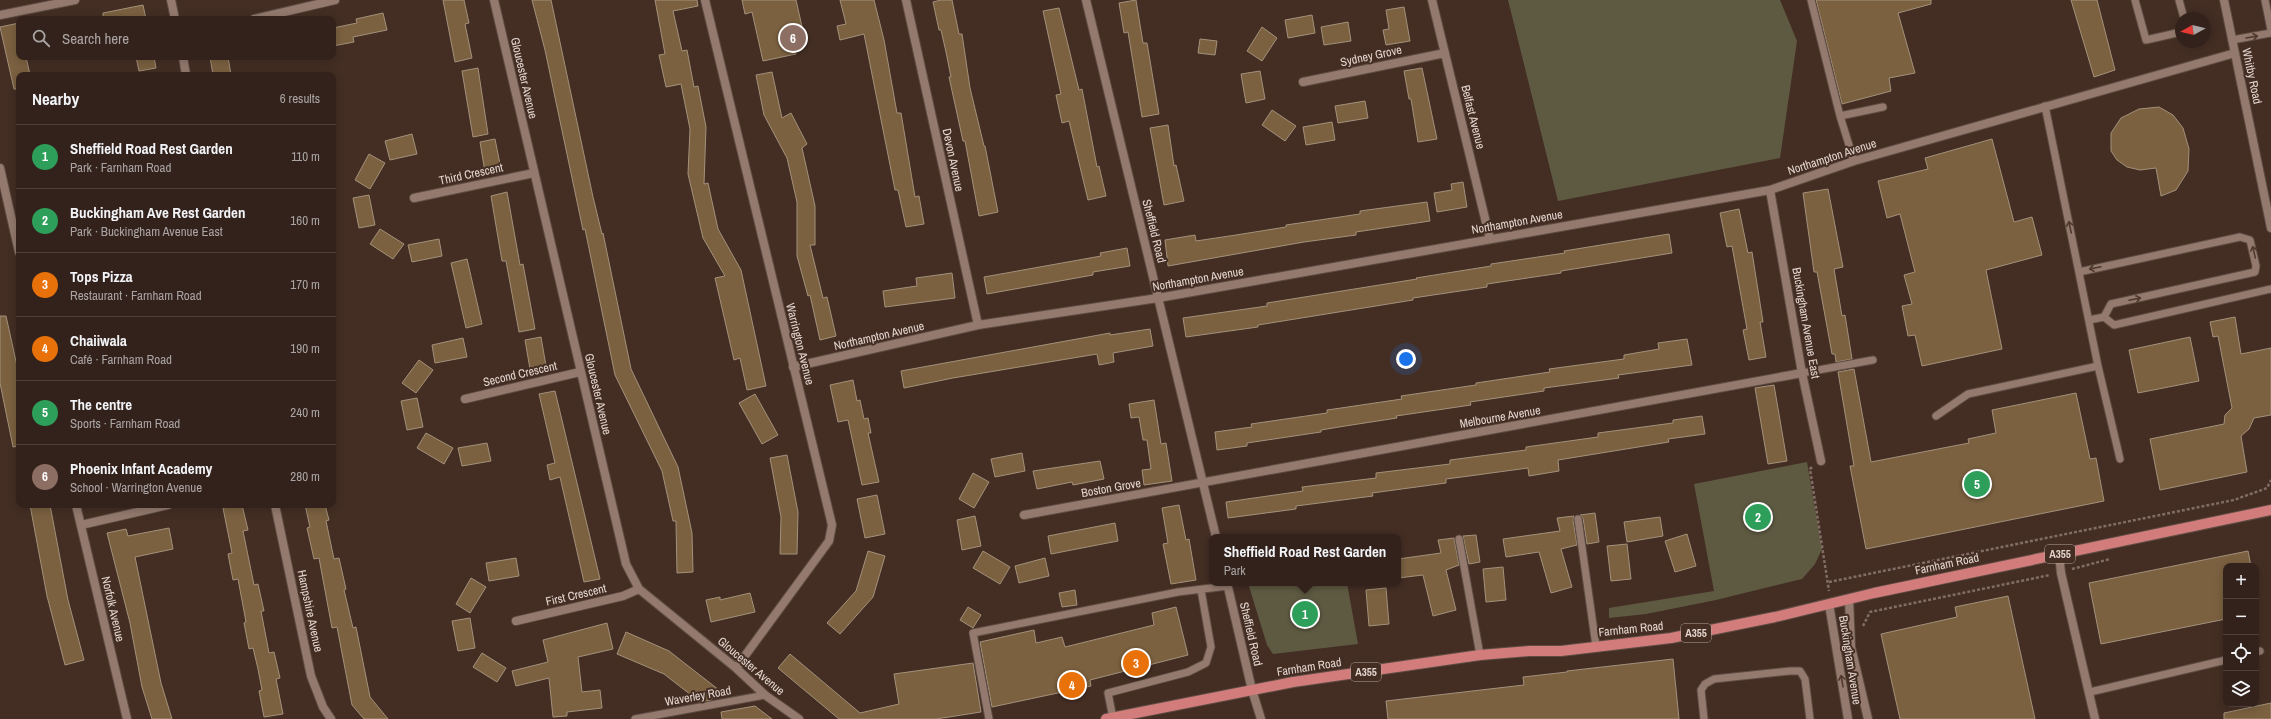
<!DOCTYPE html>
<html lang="en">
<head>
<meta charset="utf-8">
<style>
  :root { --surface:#33221b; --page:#3b2a24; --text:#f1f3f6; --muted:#a9a4a3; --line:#4e3f3a; --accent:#95b2f1 }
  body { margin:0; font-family:"Archivo Narrow",sans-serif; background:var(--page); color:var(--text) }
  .controls { position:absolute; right:12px; bottom:12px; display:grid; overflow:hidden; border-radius:8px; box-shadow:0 2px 10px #0003 }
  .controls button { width:36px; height:36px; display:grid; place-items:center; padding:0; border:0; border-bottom:1px solid var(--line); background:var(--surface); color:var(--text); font:20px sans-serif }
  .compass { position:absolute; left:2175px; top:12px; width:36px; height:36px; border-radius:50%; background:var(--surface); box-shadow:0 2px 10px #0003; rotate:262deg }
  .you { position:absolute; left:1406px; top:359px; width:14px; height:14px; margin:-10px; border:3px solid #fff; border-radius:50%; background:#1a73e8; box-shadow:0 0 0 6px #1a73e833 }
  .badge { display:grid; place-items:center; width:26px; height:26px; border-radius:50%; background:var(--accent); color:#fff; font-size:13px; font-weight:700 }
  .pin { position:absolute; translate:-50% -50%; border:2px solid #fff; box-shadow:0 1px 4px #0006 }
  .popup { position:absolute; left:1209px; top:534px; width:192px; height:52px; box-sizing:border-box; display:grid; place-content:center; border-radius:8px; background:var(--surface); filter:drop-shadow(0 1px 3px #0005); font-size:13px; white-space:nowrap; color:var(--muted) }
  .popup b { font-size:15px; color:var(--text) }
  .popup::after { content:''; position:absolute; left:50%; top:100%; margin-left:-8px; border:8px solid transparent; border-top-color:var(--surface) }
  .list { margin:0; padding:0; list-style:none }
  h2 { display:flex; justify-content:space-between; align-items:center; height:52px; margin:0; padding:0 16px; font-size:17px }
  h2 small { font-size:13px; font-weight:400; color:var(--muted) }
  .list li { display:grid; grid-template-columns:26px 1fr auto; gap:12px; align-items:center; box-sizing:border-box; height:64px; padding:0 16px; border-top:1px solid var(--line) }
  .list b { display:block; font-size:15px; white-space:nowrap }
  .list p { margin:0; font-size:13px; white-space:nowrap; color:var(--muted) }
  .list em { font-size:13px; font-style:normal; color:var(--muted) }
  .icon { flex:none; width:22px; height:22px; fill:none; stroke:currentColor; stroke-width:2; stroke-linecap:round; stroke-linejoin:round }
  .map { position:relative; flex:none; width:2271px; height:719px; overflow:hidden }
  .search { position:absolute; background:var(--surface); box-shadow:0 2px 10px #0003; left:16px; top:16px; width:320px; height:44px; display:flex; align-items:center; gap:10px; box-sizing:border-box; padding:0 14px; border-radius:8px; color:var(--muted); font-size:15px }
  .panel { position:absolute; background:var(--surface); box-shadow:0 2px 10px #0003; left:16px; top:72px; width:320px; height:436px; border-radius:8px }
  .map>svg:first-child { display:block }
  .green { fill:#5e5a42 }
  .building { fill:#7b6140; stroke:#a3917b }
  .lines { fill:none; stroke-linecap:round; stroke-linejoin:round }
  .service-casing { stroke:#5e4c43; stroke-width:9 }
  .minor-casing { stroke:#5e4c43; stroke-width:10 }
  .tertiary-casing { stroke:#5e4c43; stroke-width:10 }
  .primary-casing { stroke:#5e4c43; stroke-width:12 }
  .path { stroke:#806d65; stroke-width:2.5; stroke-dasharray:3 2; stroke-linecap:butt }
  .service { stroke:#947a6e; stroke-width:7 }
  .minor { stroke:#947a6e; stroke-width:8 }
  .tertiary { stroke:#947a6e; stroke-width:8 }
  .primary { stroke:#d27c7b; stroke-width:10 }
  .oneway { stroke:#50392f }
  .labels { text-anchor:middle; stroke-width:4; stroke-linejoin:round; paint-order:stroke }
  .shield { fill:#442e24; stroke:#b4a49c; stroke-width:1 }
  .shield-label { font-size:11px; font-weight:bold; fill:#e4d6cf }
  .street-label { font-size:12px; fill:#e4d6cf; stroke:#442e24 }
</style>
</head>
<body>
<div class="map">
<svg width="2271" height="719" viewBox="0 0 2271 719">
  <rect width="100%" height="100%" fill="#442e24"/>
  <path class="green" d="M1508 0H1780L1797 41 1780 158 1558 201Z
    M1807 462 1822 549 1815 564 1802 579 1716 600 1646 614 1609 618V608L1714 591 1694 484Z
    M1248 583H1347L1358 644 1273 654 1267 645Z"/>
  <path class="building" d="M443 0H464L469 23 465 24 472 58 455 62Z
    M532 0H551L593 197 602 234 603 233 631 369 678 467 692 533 693 572 677 573 676 521H673L662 471 615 375 585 229 583 230 545 50Z
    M655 0H697L698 6 673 11 682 51 687 50 694 87 698 86 706 127 704 184 708 183 718 229 741 270 766 386 747 390 740 358 734 360 715 278 725 276 703 238 688 174 690 129 681 84 666 87 659 55 665 54Z
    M742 0H796L805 40 793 42 796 54 763 61 752 12 745 14Z
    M840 0H874L884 40 897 113H901L915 197 919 196 924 224 906 227 898 190H895L864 34 840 40 837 26 846 24Z
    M941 0H952L959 34H962L970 88 984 146H985L998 212 979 216 965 141H963L949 77H951L946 52 941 30H939L933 2Z
    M1136 0 1143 43H1147L1159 114 1142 117 1128 32 1124 33 1119 3Z
    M1816 0H1931V4L1898 13 1915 73 1889 78 1891 91 1842 104Z
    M2071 0H2097L2115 70 2094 77Z
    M143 5 146 19H103V13Z
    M1404 7 1410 41 1386 45 1383 30 1389 29 1386 10Z
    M1059 8 1079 90 1082 89 1097 167 1099 166 1106 196 1088 200 1069 121 1062 123 1056 95 1061 94 1043 11Z
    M383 13 387 30 353 37 354 42 333 46V28L357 23 356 19Z
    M1312 15 1315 33 1288 38 1285 20Z
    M1348 22 1351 41 1324 45 1321 27Z
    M19 23V57H26L30 75H19V89H14L0 27Z
    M1262 27 1277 38 1262 61 1247 51Z
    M1200 39 1217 41 1215 55 1198 53Z
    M136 57H154L156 68 139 71Z
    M210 57H228L231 75H213Z
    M478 68 488 134 473 137 462 71Z
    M1422 68 1437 139 1418 142 1411 99H1409L1404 71Z
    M1260 71 1265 99 1246 103 1241 74Z
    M772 72 782 118 791 113 807 144 802 148 815 206V245H810L823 298 827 297 836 336 820 340 810 295 808 296 797 256V202L787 158 764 115 756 75Z
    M1365 101 1368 118 1338 123 1335 106Z
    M2159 107 2173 115 2183 128 2189 149 2188 171 2176 190 2161 196 2156 168 2140 170 2127 167 2117 160 2111 151V133L2121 118 2139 109Z
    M1272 110 1296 126 1285 141 1262 125Z
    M1332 122 1335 140 1306 145 1303 127Z
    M1168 125 1174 166 1176 165 1184 201 1164 205 1150 128Z
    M412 134 417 154 390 160 385 141Z
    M495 139 501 169 485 172 480 142Z
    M1992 139 2014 222 2032 217 2042 255 1986 270 2002 349 1922 366 1915 335 1908 336 1902 306 1912 304 1904 275 1915 272 1900 214 1887 218 1878 181 1928 169 1925 158Z
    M369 154 385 163 370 189 355 180Z
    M1463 182 1467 207 1437 212 1434 193 1452 190 1451 184Z
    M1828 189 1843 267 1834 269 1842 316 1845 315 1852 359 1836 362 1835 354H1832L1817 272H1814L1803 193Z
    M507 192 520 265 523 264 535 329 519 332 506 261H502L491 196Z
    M369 195 375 225 359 228 353 198Z
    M1427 202 1430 221 1356 232V235L1304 242 1168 266 1165 240 1195 235 1196 241 1236 235 1286 227V225L1360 214V211Z
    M1739 209 1748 253 1752 252 1763 322H1760L1766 357 1749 360 1743 330 1747 329 1732 246 1727 247 1720 213Z
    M380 229 404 244 393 259 370 244Z
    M1669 234 1672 253 1561 271V273L1487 284V287L1413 298V300L1258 325V327L1186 337 1183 318 1267 306V303L1417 279 1416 278 1491 266V264L1565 253 1564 251Z
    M439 239 442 256 412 262 408 245Z
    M1127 248 1130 266 1093 272V275L987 294 984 277 1101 256 1100 253Z
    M467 259 482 324 466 328 451 263Z
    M952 273 955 298 885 307 883 291 917 286 916 278Z
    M0 316H6L19 375V446L13 447 0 383Z
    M2235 317 2241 354 2271 348V415L2254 418 2249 429 2241 436 2247 472 2160 490 2150 439 2224 424 2225 415 2232 408 2218 336 2213 337 2210 322Z
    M1150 329 1153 346 1113 353 1114 362 1099 365 1097 354 953 378 904 388 901 371 1110 333V335Z
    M541 337 546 366 530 369 525 340Z
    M2190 337 2199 381 2138 393 2129 350Z
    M463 338 467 357 435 363 432 345Z
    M1687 339 1692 365 1618 375 1619 378 1544 388V391L1470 402 1471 405 1396 416 1397 418 1345 426 1321 430V432L1247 443V446L1217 450 1215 432 1252 427 1251 424 1327 413V410L1341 408 1402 399 1401 396 1476 385V383L1550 372 1549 369 1624 359V355L1659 349 1658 343Z
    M419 360 433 370 416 393 402 383Z
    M1854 369 1871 462 1969 443 1968 439 1996 433 1992 410 2076 393 2090 459 2096 458 2104 501 1866 549 1850 466H1854L1838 372Z
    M853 380 857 401 860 400 864 419 868 418 871 433H868L879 482 862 485 848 420 838 422 830 385Z
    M1774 385 1787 461 1768 464 1755 388Z
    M555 391 600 579 584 582 560 477 550 480 547 465 555 463 539 394Z
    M755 394 778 435 762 444 739 403Z
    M417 398 423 427 407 430 401 401Z
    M1154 400 1161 444 1166 443 1172 481 1144 485 1142 470 1151 469 1147 440H1143L1139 417 1131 418 1129 404Z
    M1702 416 1705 434 1668 439 1669 442 1558 460 1559 471 1529 476 1528 468 1469 476 1446 479V483L1372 493 1373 496 1296 506V509L1228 518 1226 502 1303 491 1302 487 1376 478V473L1450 464V460L1526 450V447L1598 437V433L1673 423V420Z
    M426 433 453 448 444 464 417 448Z
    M487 443 491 461 462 466 458 448Z
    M1022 453 1025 471 995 477 991 459Z
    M787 455 798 512 797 554H780L781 517 770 458Z
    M1100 461 1104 479 1073 485 1072 482 1037 489 1033 471Z
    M973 473 989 482 974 508 959 499Z
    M877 495 885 534 865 538 857 499Z
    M30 505H50L68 600 84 660 65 665 47 596Z
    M239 505H242L248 530 243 531 254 585 258 584 264 611H261L269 653 274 652 280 678 276 679 283 714 264 717 259 691 262 690 258 669 253 648 249 649 244 623 246 622 238 579 233 580 228 554 232 553 223 508Z
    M305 505H325L329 520 326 521 334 559 339 558 346 589 344 590 353 628 356 627 370 697 388 719H364L352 705 337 627 332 628 319 558 314 559 307 528 310 527Z
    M1179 505 1186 540 1189 539 1196 580 1171 584 1163 544 1168 543 1162 508Z
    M1595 513 1599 542 1587 544 1583 518 1580 515Z
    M975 516 981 546 962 550 957 520Z
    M1574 516 1573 520 1577 545 1561 549 1572 587 1551 593 1539 552 1506 557 1503 539 1560 531 1557 518Z
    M1660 517 1663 536 1627 542 1624 522Z
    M1115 523 1118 541 1051 554 1048 536Z
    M169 528 173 549 135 557 161 683 172 719H152L142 687 130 623 107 533 126 529 128 536Z
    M1687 534 1696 566 1675 572 1665 541Z
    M1476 535 1480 562 1469 564 1463 536Z
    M1454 538 1459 565 1446 570 1456 610 1433 616 1423 575 1398 578V559L1441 553 1438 540Z
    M1627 544 1631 579 1611 581 1607 546Z
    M868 551 885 556 873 597 840 634 827 623 856 591Z
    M983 551 1010 567 1000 584 973 568Z
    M2248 551 2251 566H2226V619L2101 644 2089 583Z
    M516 558 519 576 489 581 486 563Z
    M1045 558 1049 576 1019 583 1015 566Z
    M1503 567 1506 600 1486 602 1483 569Z
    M471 578 486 587 470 613 456 604Z
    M1386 588 1389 624 1369 626 1366 590Z
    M1075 590 1077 605 1062 607 1059 593Z
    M750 593 755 612 711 622 706 600 720 597V600Z
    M2008 596 2035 719H1900L1881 634 1957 617 1955 607Z
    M968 607 981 615 973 628 960 620Z
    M1176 607 1188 655 1090 680 1091 686 992 707 980 642 1034 630 1036 643 1062 637 1065 647 1154 625 1152 613Z
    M470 618 475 648 458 651 452 621Z
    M607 623 613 649 578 657 582 692 600 690 602 708 567 712V716L553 717 549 678 516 686 512 671 548 662 543 640Z
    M626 632 669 651 719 690 711 700 700 702 664 674 617 654Z
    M482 653 506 668 497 682 473 667Z
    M790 654 860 713 899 704 894 674 973 663 981 712 936 719H839L778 668Z
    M1673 659 1679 719H1388L1386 701 1524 685 1523 677 1567 672V671Z
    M2271 703V719H2224V713Z
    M755 706 772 719H722L721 712Z"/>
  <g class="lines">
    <g class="service-casing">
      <path id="service" d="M1811 0 1840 116
        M2135 0 2146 40 2181 32
        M2179 0 2184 18
        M2265 0 2271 30
        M2232 40 2271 33
        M1854 161 1840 116 1883 107
        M2079 272 2240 237 2250 240 2256 266 2255 272 2111 304 2104 317
        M2089 320 2104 317 2114 325 2271 289
        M2098 366 2120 459
        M1802 373 1873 360
        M1936 416 1968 394 2098 366 2045 106
        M1578 519 1596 646
        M1459 539 1480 655
        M2256 652 2260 651
        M2090 692 2226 660
        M1113 718 1108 693 1188 672 1206 663 1211 647 1201 590
        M635 719 765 695
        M989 719 973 633 1178 592 1228 586
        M1704 719 1701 690 1705 684 1714 679 1790 671H1800L1805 679 1810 719"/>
    </g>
    <g class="minor-casing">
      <path id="minor" d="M171 0 175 19
        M494 0 626 564 639 589 736 668 765 695 799 719
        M705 0 832 525 829 541 736 668
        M906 0 978 325
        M1086 0 1216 537
        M1432 0 1490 239
        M2224 0 2271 228
        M0 15 75 0
        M254 19 335 0
        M183 57 186 75
        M1303 82 1445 53
        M0 168 19 252
        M1770 190 1802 373 1821 461
        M414 198 534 173
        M793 367 978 325 1158 298 1770 190 1854 161 2235 53
        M465 399 580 372
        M76 505 127 719
        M275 505 311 676 323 707 331 719
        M1024 515 1802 373
        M81 525 168 505
        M2059 554 2061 573 2095 719
        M1227 583 1252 690
        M516 621 623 596 639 589"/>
    </g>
    <g class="tertiary-casing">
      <path id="tertiary" d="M1849 599 1851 647 1868 719
        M1829 604 1848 719
        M1252 690 1261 719"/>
    </g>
    <g class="primary-casing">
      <path id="primary" d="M1106 719 1293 682 1480 655 1529 651H1561L1671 638 1775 617 1874 593 2271 510"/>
    </g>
    <path class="path" d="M1812 467 1810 469 1829 591
      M2072 569 2110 559
      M1829 582 2234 500 2267 488 2271 480
      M1863 626 1870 612 2050 575"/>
    <use href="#service" class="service"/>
    <use href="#minor" class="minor"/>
    <use href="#tertiary" class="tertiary"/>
    <use href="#primary" class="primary"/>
  </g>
  <defs><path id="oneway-shaft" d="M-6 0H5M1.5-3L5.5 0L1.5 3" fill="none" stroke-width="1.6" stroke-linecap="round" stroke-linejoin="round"/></defs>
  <g class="oneway">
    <use href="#oneway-shaft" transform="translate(2252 37) rotate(-10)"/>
    <use href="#oneway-shaft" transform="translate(2070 227) rotate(-102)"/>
    <use href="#oneway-shaft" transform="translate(2254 252) rotate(-103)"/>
    <use href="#oneway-shaft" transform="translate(2095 268) rotate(168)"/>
    <use href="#oneway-shaft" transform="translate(2135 299) rotate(-12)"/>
    <use href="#oneway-shaft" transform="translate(1842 681) rotate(-100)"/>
  </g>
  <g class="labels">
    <g class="shield">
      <rect x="2045" y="545" width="30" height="18" rx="3"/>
      <rect x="1681" y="624" width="30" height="18" rx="3"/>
      <rect x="1351" y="663" width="30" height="18" rx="3"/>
    </g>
    <g class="shield-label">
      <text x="2060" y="558">A355</text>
      <text x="1696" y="637">A355</text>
      <text x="1366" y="676">A355</text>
    </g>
    <g class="street-label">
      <text transform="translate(1371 56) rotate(-12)" y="4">Sydney Grove</text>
      <text transform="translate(2252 76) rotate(78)" y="4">Whitby Road</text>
      <text transform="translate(524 78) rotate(77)" y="4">Gloucester Avenue</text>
      <text transform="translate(1473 117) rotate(76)" y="4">Belfast Avenue</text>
      <text transform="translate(1832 157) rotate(-18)" y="4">Northampton Avenue</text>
      <text transform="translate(953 160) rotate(78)" y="4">Devon Avenue</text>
      <text transform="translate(471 174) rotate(-12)" y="4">Third Crescent</text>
      <text transform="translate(1517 222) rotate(-10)" y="4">Northampton Avenue</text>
      <text transform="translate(1154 231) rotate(76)" y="4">Sheffield Road</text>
      <text transform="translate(1198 279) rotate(-10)" y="4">Northampton Avenue</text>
      <text transform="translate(1806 323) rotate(80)" y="4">Buckingham Avenue East</text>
      <text transform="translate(879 336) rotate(-13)" y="4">Northampton Avenue</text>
      <text transform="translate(800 344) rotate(76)" y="4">Warrington Avenue</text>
      <text transform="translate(520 374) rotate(-13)" y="4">Second Crescent</text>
      <text transform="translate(598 394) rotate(77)" y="4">Gloucester Avenue</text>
      <text transform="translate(1500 417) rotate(-10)" y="4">Melbourne Avenue</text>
      <text transform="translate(1111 488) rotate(-10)" y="4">Boston Grove</text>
      <text transform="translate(1947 564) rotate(-12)" y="4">Farnham Road</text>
      <text transform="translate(576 595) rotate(-13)" y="4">First Crescent</text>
      <text transform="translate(113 609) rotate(77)" y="4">Norfolk Avenue</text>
      <text transform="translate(310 611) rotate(78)" y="4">Hampshire Avenue</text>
      <text transform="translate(1631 629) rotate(-6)" y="4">Farnham Road</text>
      <text transform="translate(1251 634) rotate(77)" y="4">Sheffield Road</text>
      <text transform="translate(1850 660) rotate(81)" y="4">Buckingham Avenue</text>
      <text transform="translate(751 666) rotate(40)" y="4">Gloucester Avenue</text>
      <text transform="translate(1309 667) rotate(-9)" y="4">Farnham Road</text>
      <text transform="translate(698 696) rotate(-10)" y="4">Waverley Road</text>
    </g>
  </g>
</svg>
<div class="controls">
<button>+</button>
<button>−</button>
<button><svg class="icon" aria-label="locate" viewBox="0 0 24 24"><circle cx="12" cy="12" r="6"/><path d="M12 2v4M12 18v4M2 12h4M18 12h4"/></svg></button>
<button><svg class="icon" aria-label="layers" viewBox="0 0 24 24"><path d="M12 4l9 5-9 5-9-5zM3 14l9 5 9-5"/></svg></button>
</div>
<svg class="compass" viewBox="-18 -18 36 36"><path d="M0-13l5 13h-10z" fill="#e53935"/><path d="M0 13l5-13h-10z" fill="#a9a4a3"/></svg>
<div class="you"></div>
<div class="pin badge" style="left:1305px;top:614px;background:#2e9e5b">1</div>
<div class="popup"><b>Sheffield Road Rest Garden</b>Park</div>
<div class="pin badge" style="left:1758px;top:517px;background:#2e9e5b">2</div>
<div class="pin badge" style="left:1136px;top:663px;background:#e8710a">3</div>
<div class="pin badge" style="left:1072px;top:685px;background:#e8710a">4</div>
<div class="pin badge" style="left:1977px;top:484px;background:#2e9e5b">5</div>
<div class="pin badge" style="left:793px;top:38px;background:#8d6e63">6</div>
<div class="search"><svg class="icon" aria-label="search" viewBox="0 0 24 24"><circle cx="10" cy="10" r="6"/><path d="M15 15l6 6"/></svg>Search here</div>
<section class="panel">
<h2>Nearby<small>6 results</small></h2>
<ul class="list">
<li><span class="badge" style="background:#2e9e5b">1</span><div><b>Sheffield Road Rest Garden</b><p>Park · Farnham Road</p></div><em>110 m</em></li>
<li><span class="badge" style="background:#2e9e5b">2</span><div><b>Buckingham Ave Rest Garden</b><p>Park · Buckingham Avenue East</p></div><em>160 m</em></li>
<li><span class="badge" style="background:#e8710a">3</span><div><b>Tops Pizza</b><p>Restaurant · Farnham Road</p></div><em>170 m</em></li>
<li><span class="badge" style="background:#e8710a">4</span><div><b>Chaiiwala</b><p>Café · Farnham Road</p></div><em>190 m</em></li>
<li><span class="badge" style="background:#2e9e5b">5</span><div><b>The centre</b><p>Sports · Farnham Road</p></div><em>240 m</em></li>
<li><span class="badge" style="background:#8d6e63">6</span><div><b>Phoenix Infant Academy</b><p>School · Warrington Avenue</p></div><em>280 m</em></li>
</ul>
</section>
</div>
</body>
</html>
